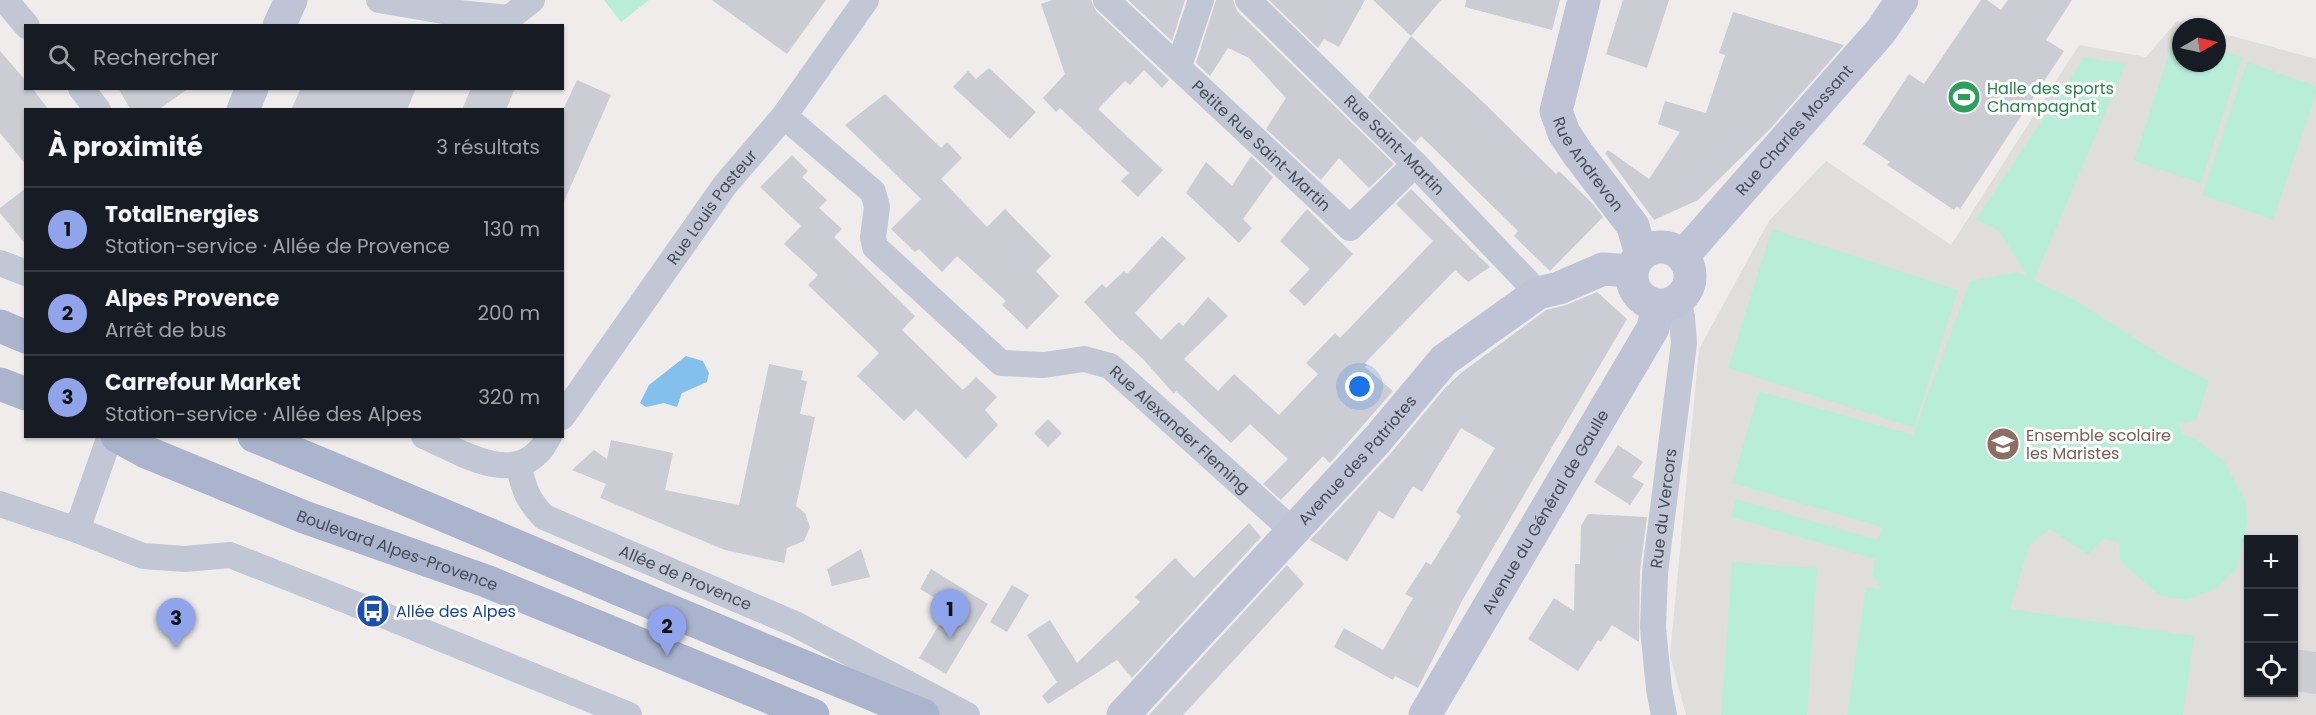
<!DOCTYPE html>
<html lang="fr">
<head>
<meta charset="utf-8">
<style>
  :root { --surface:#171b24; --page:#242831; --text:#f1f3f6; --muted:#9ea1a6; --line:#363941; --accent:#8fa4eb }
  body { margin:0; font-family:Poppins,sans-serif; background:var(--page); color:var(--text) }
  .controls { position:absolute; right:18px; bottom:18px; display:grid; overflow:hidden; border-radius:0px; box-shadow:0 2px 4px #0004 }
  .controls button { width:54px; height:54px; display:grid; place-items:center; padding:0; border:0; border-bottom:2px solid var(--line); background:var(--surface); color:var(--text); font:30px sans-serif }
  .compass { position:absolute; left:2172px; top:18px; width:54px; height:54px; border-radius:50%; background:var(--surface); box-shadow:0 2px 4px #0004; rotate:81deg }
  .you { position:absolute; left:1360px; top:387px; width:21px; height:21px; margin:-15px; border:4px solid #fff; border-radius:50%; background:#1a73e8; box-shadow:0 0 0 9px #1a73e833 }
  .badge { display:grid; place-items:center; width:39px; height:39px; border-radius:50%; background:var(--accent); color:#111; font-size:20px; font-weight:700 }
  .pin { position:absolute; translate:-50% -50px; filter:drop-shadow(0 2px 3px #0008) }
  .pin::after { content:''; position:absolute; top:32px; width:21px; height:18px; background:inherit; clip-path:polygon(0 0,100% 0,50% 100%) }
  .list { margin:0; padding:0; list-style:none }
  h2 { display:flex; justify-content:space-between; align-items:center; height:78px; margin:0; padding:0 24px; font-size:26px }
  h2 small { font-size:20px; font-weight:400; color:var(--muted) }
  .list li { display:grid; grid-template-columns:39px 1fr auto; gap:18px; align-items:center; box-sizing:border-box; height:84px; padding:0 24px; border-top:2px solid var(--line) }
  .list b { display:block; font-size:22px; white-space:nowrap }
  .list p { margin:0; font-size:20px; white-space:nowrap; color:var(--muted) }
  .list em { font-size:20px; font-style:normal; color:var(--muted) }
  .icon { flex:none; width:33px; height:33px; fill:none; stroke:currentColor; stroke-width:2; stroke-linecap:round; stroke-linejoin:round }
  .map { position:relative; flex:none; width:2316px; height:715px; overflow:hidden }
  .search { position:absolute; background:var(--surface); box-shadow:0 2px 4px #0004; left:24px; top:24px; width:540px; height:66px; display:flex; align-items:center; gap:15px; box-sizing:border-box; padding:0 21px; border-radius:0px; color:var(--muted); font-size:22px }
  .panel { position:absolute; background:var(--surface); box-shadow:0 2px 4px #0004; left:24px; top:108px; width:540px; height:330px; border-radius:0px }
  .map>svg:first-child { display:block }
  .education { fill:#e0dddd; fill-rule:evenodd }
  .green { fill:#b8eed9 }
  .water { fill:#84c0ec }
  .building { fill:#cbccd4 }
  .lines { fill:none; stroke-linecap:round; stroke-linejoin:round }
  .street { stroke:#c1c7d4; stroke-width:26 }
  .secondary { stroke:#bec4d6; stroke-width:33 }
  .primary { stroke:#aab4cc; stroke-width:33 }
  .labels { text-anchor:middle; stroke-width:6; stroke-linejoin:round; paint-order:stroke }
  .leisure-label { font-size:16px; fill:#27864d; stroke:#fff; text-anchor:start }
  .street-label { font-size:16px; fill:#444b59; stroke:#fff }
  .education-label { font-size:16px; fill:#785e54; stroke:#fff; text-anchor:start }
  .transit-label { font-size:16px; fill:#164399; stroke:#fff; text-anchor:start }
</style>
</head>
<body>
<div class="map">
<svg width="2316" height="715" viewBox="0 0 2316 715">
  <rect width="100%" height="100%" fill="#efeceb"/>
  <path class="education" d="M2177 21 2199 27H2181V63H2217V32L2316 59V715H1686L1670 656 1699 349 1769 221 1826 161 1951 245 2079 45 2146 57ZM2248 540H2294V692H2248Z"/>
  <path class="green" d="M604 0H649L621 22Z
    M2175 35 2181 37V63H2217V49L2242 57 2201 183 2134 161Z
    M2084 57 2126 64 2034 280 2075 300 2172 362 2209 381 2196 420 2179 424 2182 433 2196 439 2224 461 2245 500 2248 521 2237 568 2217 588 2188 600 2160 596 2120 561 2119 542 2103 539 2088 555 2050 529 2029 546 2010 609 2194 636 2183 715H1847L1866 587 1882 589 1872 575 1875 559 1731 517 1736 499 1878 540 1882 527 1732 483 1759 391 1913 435 1970 281 2017 272 2028 277 1999 231 1976 219Z
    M2247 62 2316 86V94L2273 220 2202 195Z
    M1772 229 1958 290 1914 428 1728 368Z
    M1732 562 1817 568 1807 715H1721Z"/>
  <path class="water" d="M686 356 703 361 709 373 707 382 682 393 677 407 664 403 646 407 640 403 649 385Z"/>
  <path class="building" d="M712 0H826L787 54Z
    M1052 0H1091L1096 11 1169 80 1162 88 1144 70 1130 85 1125 81 1098 109 1163 170 1138 197 1121 181 1129 173 1060 108 1056 112 1043 98 1065 74 1041 4Z
    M1128 0H1185L1172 41Z
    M1216 0H1233L1237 11 1394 164 1369 188 1339 158 1321 180 1266 129 1286 98 1249 58 1228 48 1210 76 1196 63Z
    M1269 0H1365L1339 47 1324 39 1318 48Z
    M1373 0H1441L1411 36Z
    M1466 0H1560L1552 30 1465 7Z
    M1623 0H1669L1647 68 1606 54Z
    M1981 0H1987L2001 10 2008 0H2072L2046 40 2064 51 1960 209 1957 206 1954 210 1887 165 1890 162 1863 144 1909 74 1924 84Z
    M1733 12 1844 45 1771 128 1698 200 1654 220 1605 153 1608 150 1649 179 1680 132 1658 124 1665 101 1706 113 1725 55 1719 53Z
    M1411 36 1483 102 1556 174 1559 171 1592 203 1603 217 1550 271 1514 236 1518 231 1421 136 1415 143 1368 97Z
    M0 51 26 81V88H32L49 110H26V165L0 133Z
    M989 68 1036 112 1010 139 953 87 968 71 976 79Z
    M577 80 611 95 562 206V112Z
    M118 88H189L158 110H131Z
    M301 88H416L407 110H291Z
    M471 88H515L506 110H462Z
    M885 94 941 148 947 142 962 158 941 179 987 227 1005 209 1051 256 1036 271 1059 296 1027 329 1002 305 1006 301 957 256 942 272 919 249 915 252 891 229 921 199 845 125Z
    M792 155 808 171 802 177 827 200 819 208 842 229 834 237 915 316 902 330 963 390 976 377 997 397 985 410 998 425 966 459 916 409 904 421 857 376 879 353 808 285 818 275 784 244 801 226 760 187Z
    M1251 156 1273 177 1243 219 1252 228 1239 243 1186 193 1206 162 1232 186Z
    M26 188V245L0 213V208Z
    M1411 189 1490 267 1468 282 1455 270 1365 363 1367 365 1365 367 1393 391 1330 463 1323 456 1281 500 1263 484 1288 459 1250 424 1231 443 1176 391 1174 394 1143 359 1122 340 1121 341 1084 302 1102 284 1106 288 1124 271 1127 274 1162 236 1186 258 1135 313 1161 340 1179 322 1183 326 1208 297 1228 316 1184 359 1218 391 1234 374 1279 415 1318 374 1306 363 1335 333 1340 338 1433 241 1396 204Z
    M1307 209 1353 254 1305 306 1289 291 1310 269 1280 241Z
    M1597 292 1627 319 1463 599 1418 688 1395 676 1393 680 1334 647 1344 628 1383 650 1413 598 1405 594 1426 562 1431 565 1461 516 1456 512 1495 448 1461 428 1422 492 1413 486 1393 519 1379 511 1347 561 1310 540 1391 453 1445 388 1461 373 1546 310 1566 305Z
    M769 364 803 371 801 380 807 381 800 414 815 417 796 506 805 513 810 527 804 541 787 548 784 563 725 550 600 498 606 484 572 470 594 450 607 459 611 440 673 453 665 490 739 505Z
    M1048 419 1062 433 1048 447 1034 433Z
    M1618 445 1643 462 1632 477 1644 484 1630 505 1594 482Z
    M1588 514 1647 517 1640 571 1639 642 1612 625 1601 642 1598 640 1578 671 1528 639 1554 598 1574 611 1575 564H1580L1581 526Z
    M1249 523 1261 537 1132 678 1117 660 1048 704 1042 696 1057 682 1027 635 1050 620 1077 663 1140 602 1135 597 1175 558 1194 578Z
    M861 549 870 577 832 586 827 569Z
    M1287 565 1304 584 1232 662 1183 715H1149Z
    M931 569 988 604 946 674 919 658 950 607 920 589Z
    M1012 585 1029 595 1007 632 990 622Z
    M2294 649 2316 652V694L2294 691Z"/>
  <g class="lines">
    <g class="street">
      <path d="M5 0 27 26"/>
      <path d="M379 0 449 12 509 18 532 0"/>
      <path id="s1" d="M1106 0 1350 228 1415 164"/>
      <path id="s2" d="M1248 0 1415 164 1538 293"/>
      <path d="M1179 66 1201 0"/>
      <path d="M81 88 98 110"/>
      <path id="s3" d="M784 116 873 192 877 207 873 237 875 247 1001 363 1044 365 1084 359 1110 366 1293 531"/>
      <path d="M0 263 26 273"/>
      <path id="s4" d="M562 417 725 185 784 116 866 0"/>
      <path d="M424 436C456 450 509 484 538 452 543 448 546 442 549 436"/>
      <path id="s5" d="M518 465C524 488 527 500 544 517L795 624 967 715"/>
      <path d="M0 504 77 530 143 556 185 559 230 555 373 611 629 715"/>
      <path d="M77 530 110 436"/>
      <path id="s6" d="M1664 715 1659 689 1653 628 1655 572 1684 343 1682 317 1678 301"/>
    </g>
    <g class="secondary">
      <path id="s7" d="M1584 0 1556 111 1564 133 1578 154 1633 226 1641 255"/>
      <path d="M279 26 291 0"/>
      <path d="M243 110 252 88"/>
      <circle cx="1661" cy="276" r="29"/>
      <path id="s8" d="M1683 256 1881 31 1902 0"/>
      <path id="s9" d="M1123 715 1377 440 1444 360 1538 293 1559 288 1603 269 1632 271"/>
      <path id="s10" d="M1425 715 1653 328 1658 306"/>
    </g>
    <g class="primary">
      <path d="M0 326 26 337"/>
      <path d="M0 384 26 394"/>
      <path id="s11" d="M117 436 146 452 304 517 486 581 813 715"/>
      <path d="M254 436C477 528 699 625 923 715"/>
    </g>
  </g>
  <defs>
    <g id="stadium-disc" transform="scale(1.725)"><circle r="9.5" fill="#2e9e5b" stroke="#fff"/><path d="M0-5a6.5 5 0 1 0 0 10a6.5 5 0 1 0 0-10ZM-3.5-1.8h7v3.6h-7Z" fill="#fff"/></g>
    <g id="school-disc" transform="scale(1.725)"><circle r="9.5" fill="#8d6e63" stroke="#fff"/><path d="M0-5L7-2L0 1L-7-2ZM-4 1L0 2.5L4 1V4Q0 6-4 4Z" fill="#fff"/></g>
    <g id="bus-disc" transform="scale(1.725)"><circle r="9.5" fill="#1a4fb4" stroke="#fff"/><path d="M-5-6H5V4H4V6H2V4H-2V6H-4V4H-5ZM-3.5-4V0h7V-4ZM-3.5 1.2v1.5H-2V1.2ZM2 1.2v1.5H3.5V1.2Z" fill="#fff"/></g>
  </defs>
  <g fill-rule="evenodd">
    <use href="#stadium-disc" x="1964" y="97"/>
    <use href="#school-disc" x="2003" y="444"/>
    <use href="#bus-disc" x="373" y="611"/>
  </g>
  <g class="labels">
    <g class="leisure-label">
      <text x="1987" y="94">Halle des sports<tspan x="1987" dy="18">Champagnat</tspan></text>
    </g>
    <g class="street-label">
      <text dy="6" stroke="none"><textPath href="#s8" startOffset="168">Rue Charles Mossant</textPath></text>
      <text dy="6" stroke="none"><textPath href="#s1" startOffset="213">Petite Rue Saint-Martin</textPath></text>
      <text dy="6" stroke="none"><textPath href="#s2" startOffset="206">Rue Saint-Martin</textPath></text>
      <text dy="6" stroke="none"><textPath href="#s7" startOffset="177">Rue Andrevon</textPath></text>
      <text dy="6" stroke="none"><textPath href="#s4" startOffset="258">Rue Louis Pasteur</textPath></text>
      <text dy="6" stroke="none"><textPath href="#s3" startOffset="549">Rue Alexander Fleming</textPath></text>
      <text dy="6" stroke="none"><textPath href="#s9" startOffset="346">Avenue des Patriotes</textPath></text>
      <text dy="6" stroke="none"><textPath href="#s6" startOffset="208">Rue du Vercors</textPath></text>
      <text dy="6" stroke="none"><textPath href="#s10" startOffset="236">Avenue du Général de Gaulle</textPath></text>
      <text dy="6" stroke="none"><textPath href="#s11" startOffset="303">Boulevard Alpes-Provence</textPath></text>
      <text dy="6" stroke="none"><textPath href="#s5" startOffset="213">Allée de Provence</textPath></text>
    </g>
    <g class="education-label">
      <text x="2026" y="441">Ensemble scolaire<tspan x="2026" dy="18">les Maristes</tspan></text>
    </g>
    <g class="transit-label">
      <text x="396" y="617">Allée des Alpes</text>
    </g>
  </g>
</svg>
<div class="controls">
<button>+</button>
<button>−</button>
<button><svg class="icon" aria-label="locate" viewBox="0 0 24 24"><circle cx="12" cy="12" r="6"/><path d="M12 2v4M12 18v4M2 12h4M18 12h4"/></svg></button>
</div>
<svg class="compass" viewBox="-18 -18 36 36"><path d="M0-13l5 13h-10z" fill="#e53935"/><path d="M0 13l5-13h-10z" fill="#9ea1a6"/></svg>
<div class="you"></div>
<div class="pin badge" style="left:950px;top:639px">1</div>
<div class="pin badge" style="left:667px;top:656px">2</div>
<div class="pin badge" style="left:176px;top:648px">3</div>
<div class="search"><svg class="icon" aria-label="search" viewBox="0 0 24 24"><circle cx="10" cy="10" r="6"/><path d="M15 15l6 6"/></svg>Rechercher</div>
<section class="panel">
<h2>À proximité<small>3 résultats</small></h2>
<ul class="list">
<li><span class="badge">1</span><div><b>TotalEnergies</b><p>Station-service · Allée de Provence</p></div><em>130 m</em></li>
<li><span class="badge">2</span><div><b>Alpes Provence</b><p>Arrêt de bus</p></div><em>200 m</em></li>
<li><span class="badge">3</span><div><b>Carrefour Market</b><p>Station-service · Allée des Alpes</p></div><em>320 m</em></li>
</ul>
</section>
</div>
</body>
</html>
